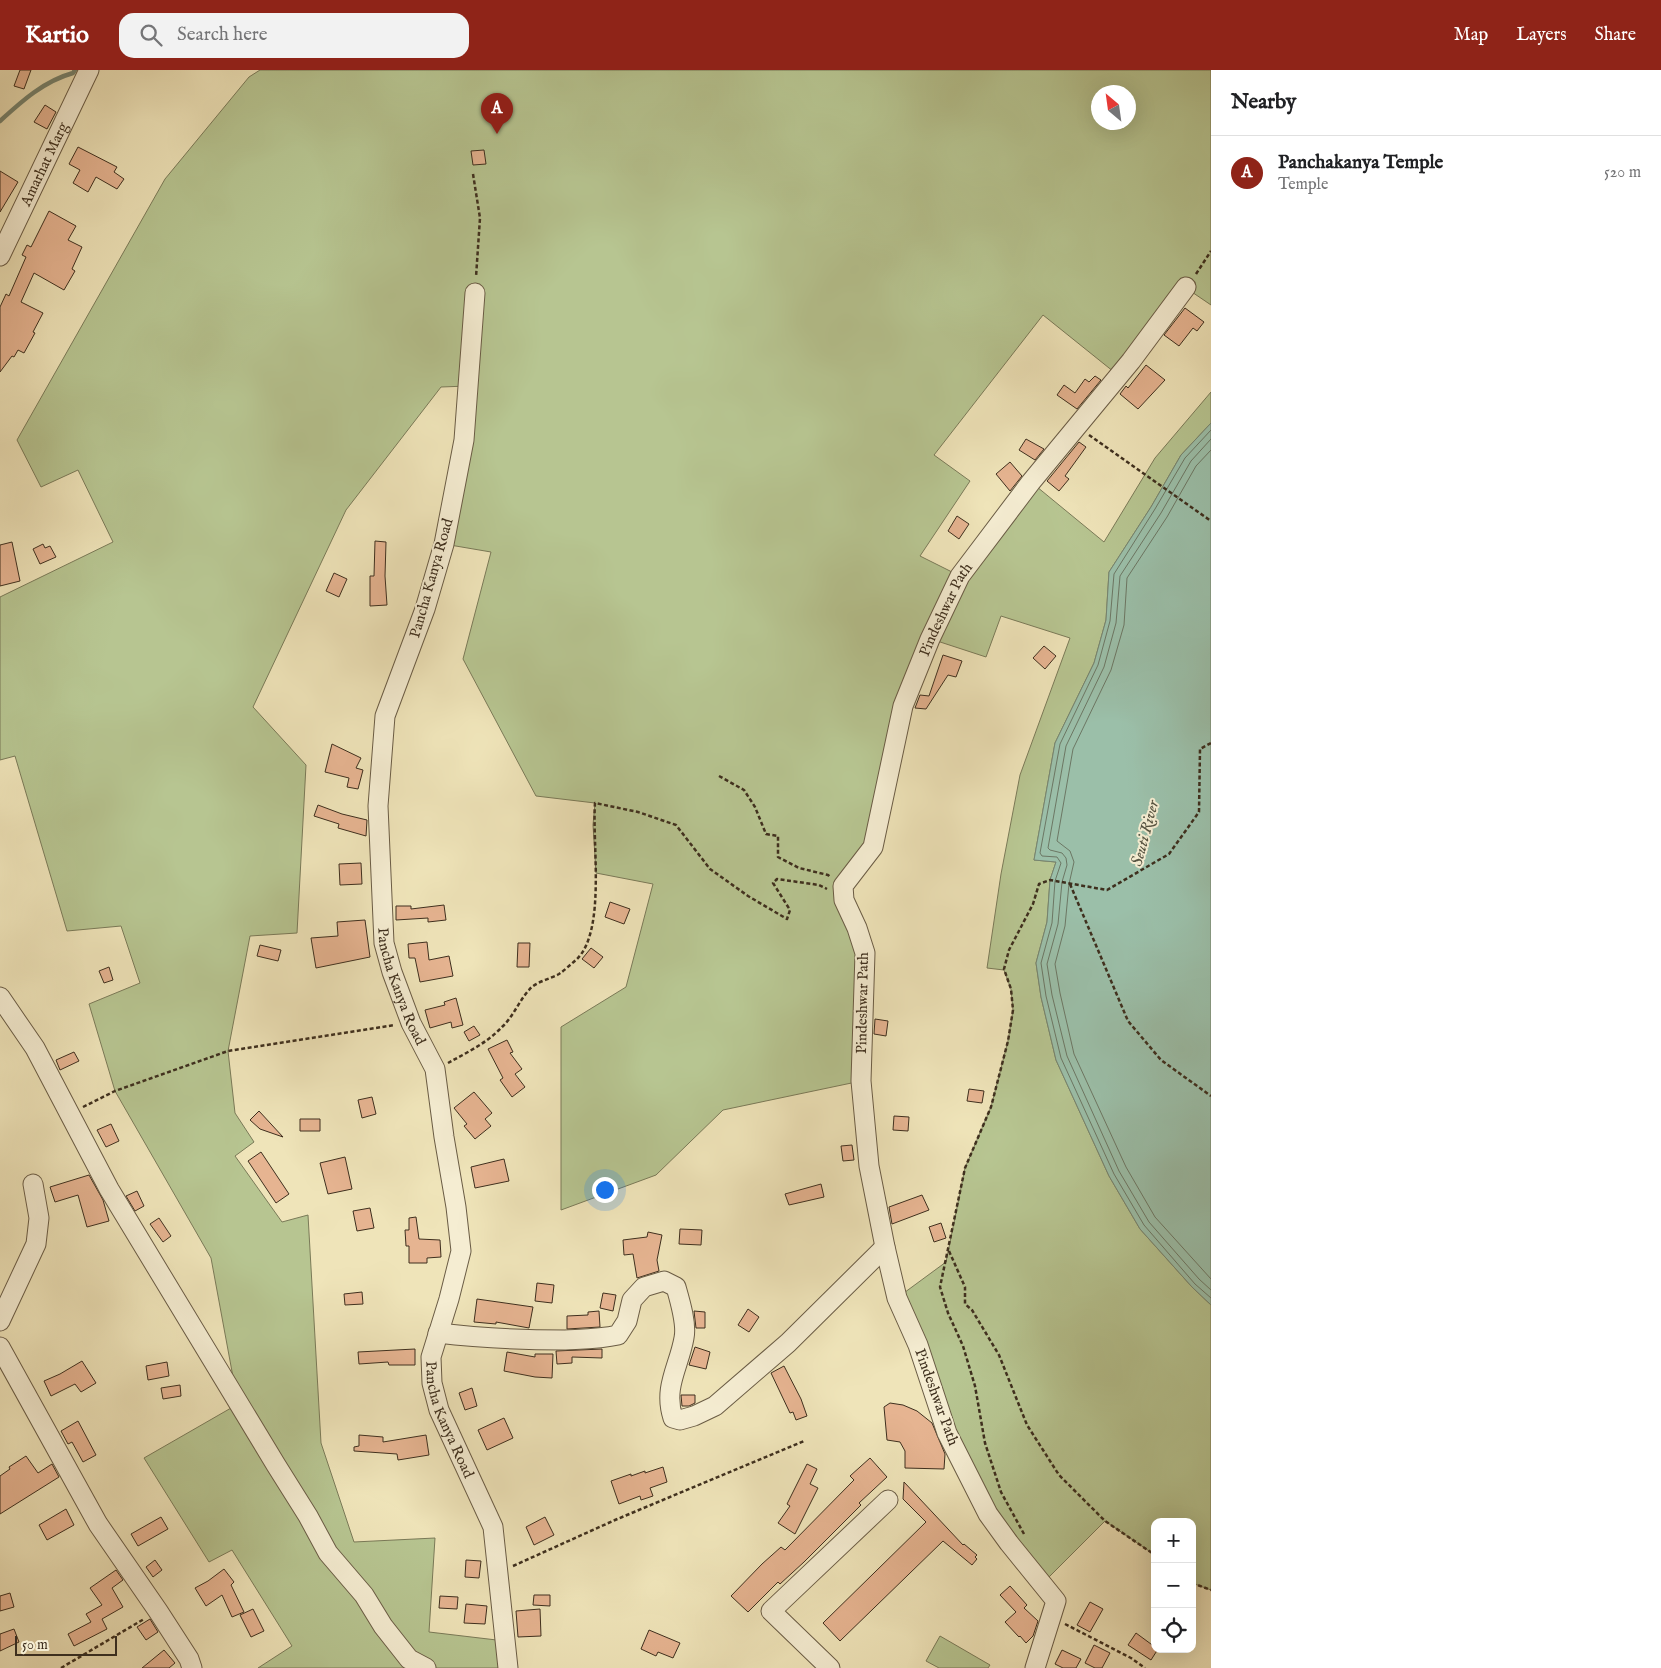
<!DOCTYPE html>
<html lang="en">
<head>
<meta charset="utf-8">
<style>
  :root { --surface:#fff; --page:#f2f2f2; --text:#202124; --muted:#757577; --line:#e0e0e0; --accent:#8f2418 }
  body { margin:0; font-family:"IM FELL English",serif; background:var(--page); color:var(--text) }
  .controls { position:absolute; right:15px; bottom:15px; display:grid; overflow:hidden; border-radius:10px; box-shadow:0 5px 20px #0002 }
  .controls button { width:45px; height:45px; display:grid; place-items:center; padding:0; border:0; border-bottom:1px solid var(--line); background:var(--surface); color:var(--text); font:25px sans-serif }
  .compass { position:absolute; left:1091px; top:15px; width:45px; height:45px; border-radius:50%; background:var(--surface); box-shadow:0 5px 20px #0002; rotate:331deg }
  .scale { position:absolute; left:15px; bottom:12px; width:102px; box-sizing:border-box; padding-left:5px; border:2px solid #3e2f1e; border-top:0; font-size:14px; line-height:18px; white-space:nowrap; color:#3e2f1e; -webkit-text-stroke:4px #f5edd2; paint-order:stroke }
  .you { position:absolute; left:604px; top:1119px; width:18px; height:18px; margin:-12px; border:4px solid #fff; border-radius:50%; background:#1a73e8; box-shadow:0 0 0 8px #1a73e833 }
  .badge { display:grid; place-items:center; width:32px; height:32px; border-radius:50%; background:var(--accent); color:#fff; font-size:16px; font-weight:700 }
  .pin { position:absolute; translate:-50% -41px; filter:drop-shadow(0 1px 2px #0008) }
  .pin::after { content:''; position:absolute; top:26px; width:18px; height:15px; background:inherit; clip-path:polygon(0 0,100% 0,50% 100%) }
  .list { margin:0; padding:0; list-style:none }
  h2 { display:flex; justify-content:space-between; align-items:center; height:65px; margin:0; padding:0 20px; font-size:21px }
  h2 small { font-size:16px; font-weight:400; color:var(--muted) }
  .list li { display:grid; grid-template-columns:32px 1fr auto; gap:15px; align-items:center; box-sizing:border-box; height:75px; padding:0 20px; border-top:1px solid var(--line) }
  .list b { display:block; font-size:19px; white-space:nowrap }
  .list p { margin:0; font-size:16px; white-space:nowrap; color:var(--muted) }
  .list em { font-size:16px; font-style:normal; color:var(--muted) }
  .icon { flex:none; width:28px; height:28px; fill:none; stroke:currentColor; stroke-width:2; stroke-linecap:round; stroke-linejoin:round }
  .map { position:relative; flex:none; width:1211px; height:1598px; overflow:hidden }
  header { display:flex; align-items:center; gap:30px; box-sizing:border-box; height:70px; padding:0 25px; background:var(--accent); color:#fff }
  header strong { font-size:24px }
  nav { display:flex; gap:28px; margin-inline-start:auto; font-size:18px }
  .search { width:350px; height:45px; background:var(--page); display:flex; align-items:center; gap:12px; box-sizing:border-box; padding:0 18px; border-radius:15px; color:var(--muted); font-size:19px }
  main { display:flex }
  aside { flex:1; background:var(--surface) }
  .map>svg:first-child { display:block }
  .green { fill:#b7c591; stroke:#7a7a58; fill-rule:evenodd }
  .water { fill:#9bbfa9; stroke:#768571 }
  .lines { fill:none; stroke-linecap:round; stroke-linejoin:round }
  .shore { stroke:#6c7764; stroke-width:1 }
  .stream { stroke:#768571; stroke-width:4.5 }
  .building { fill:#e6b491; stroke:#3e2f1e }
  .minor-casing { stroke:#6a5c45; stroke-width:21 }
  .path { stroke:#3e2f1e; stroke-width:2.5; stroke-dasharray:4 2.5; stroke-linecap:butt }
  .minor { stroke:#f5edd2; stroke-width:19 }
  .labels { text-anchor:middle; stroke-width:4; stroke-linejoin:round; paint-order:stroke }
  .street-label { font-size:15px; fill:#3e2f1e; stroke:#f5edd2 }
  .water-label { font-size:16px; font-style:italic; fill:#555341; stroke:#f5edd2 }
</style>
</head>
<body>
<header>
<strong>Kartio</strong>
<div class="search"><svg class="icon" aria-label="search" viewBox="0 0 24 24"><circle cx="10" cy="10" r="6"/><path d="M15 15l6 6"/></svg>Search here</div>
<nav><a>Map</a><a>Layers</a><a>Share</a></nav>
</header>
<main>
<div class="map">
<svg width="1211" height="1598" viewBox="0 0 1211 1598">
  <rect width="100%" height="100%" fill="#efe4b9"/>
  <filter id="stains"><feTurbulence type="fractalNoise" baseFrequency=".004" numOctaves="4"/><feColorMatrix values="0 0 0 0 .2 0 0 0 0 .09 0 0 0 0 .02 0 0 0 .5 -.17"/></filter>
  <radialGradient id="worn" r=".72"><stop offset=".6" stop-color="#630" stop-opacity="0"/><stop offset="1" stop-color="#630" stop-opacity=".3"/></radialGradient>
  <path class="green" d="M260 0H1211V235L1186 218 1119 306 1043 245 934 385 970 411 920 486 960 506 1031 412 1104 472 1155 388 1211 322V353L1181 385 1151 437 1109 502 1106 550 1094 593 1055 673 1034 790 1056 792 1050 810 1047 852 1036 893 1041 927 1056 990 1109 1106 1140 1159 1192 1217 1211 1235V1520L1192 1513V1452H1155V1485L1105 1451 1049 1507 1045 1518 988 1444 897 1228 946 1192 965 1098 991 1037 1008 971 1013 940 1011 919 1004 900 987 898 1001 804 1020 705 1070 568 1001 546 986 587 931 569 873 777 843 816 857 858 861 1011 723 1040 656 1105 561 1140V957L626 917 653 814 596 803 593 755 595 733 536 726 463 589 491 482 444 474 468 316 441 317 346 440 253 637 306 695 297 863 250 866 228 981 235 1043 254 1072 235 1086 282 1152 308 1145 321 1373 354 1472 435 1468 429 1562 505 1571 508 1598H258L292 1576 232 1480 209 1492 144 1388 238 1334 211 1188 115 1021 89 934 140 913 121 856 67 861 15 686 0 690V527L113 472 78 400 41 417 17 370 165 109 249 7ZM1098 22H1128V52H1098Z
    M940 1566 990 1595 988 1598H939L926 1591Z"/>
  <path class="water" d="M1211 353V1235L1192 1217 1140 1159 1109 1106 1056 990 1041 927 1036 893 1047 852 1050 810 1056 792 1034 790 1055 673 1094 593 1106 550 1109 502 1151 437 1181 385Z"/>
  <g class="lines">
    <path class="shore" d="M1211 360 1185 388 1155 439 1114 504 1110 551 1098 595 1060 674 1040 783 1042 786 1057 787 1061 793 1055 811 1052 853 1041 893 1046 926 1061 988 1114 1104 1144 1155 1195 1214 1211 1228
      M1211 369 1191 391 1161 443 1120 506 1116 553 1104 597 1066 676 1048 778 1050 780 1062 783 1066 788 1067 795 1062 812 1058 854 1047 894 1052 925 1067 986 1119 1101 1149 1152 1199 1209 1211 1220
      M1211 380 1196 396 1167 447 1127 508 1124 555 1111 600 1073 679 1057 771 1070 781 1074 792 1069 814 1065 856 1055 894 1060 923 1074 984 1126 1097 1155 1147 1211 1209"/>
    <path class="stream" d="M0 51C22 31 44 11 73 3L75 0"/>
  </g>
  <path class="building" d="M20 0H31L24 19 14 16Z
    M45 35 56 42 47 59 34 52Z
    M78 77 117 97 114 102 124 109 117 119 96 107 88 122 73 113 80 100 69 94Z
    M484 80 486 94 473 95 471 81Z
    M0 101 18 112 0 142Z
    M49 141 76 156 68 170 82 177 72 199 75 201 64 220 34 203 21 232 43 243 33 262 35 263 24 283 18 280 14 287 12 286 0 302V237L6 224 9 226 26 187 22 185 27 175 31 177Z
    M1185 238 1204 252 1197 261 1193 258 1179 276 1164 265Z
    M1146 295 1165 310 1138 339 1120 324 1126 316 1128 318Z
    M1095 306 1101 310 1077 339 1057 325 1064 315 1075 323 1085 309 1089 312Z
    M1026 369 1044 379 1035 390 1019 380Z
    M1079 372 1086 377 1065 406 1069 409 1059 421 1047 411Z
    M1010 392 1022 406 1010 421 996 404Z
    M957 446 969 454 959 469 948 461Z
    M375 471 386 472 385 506 387 535 370 536V506H374Z
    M12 472 20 511 0 516V475Z
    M43 474 45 478 50 476 56 487 40 494 33 479Z
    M334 503 347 509 339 527 326 521Z
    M1044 576 1056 586 1045 599 1033 588Z
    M943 585 962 591 956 607 948 605 926 639 915 638 920 625 929 626Z
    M332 674 361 688 356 698 363 700 358 719 347 717 349 708 325 702Z
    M318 735 342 744 367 750 366 766 338 758 339 754 314 746Z
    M361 793 362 814 340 815 339 794Z
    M610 832 630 839 624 854 605 847Z
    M444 835 446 850 428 852V848L396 850V836H411V839Z
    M365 850 370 887 316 898 311 868 338 866 337 852Z
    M427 872 429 890 449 886 453 906 420 912 415 888H409L408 874Z
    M518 873H530L529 897H517Z
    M260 875 281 880 278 891 257 886Z
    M591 878 603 887 594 898 582 889Z
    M109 897 113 910 104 913 99 901Z
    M456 928 463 955 452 958 451 952 430 958 425 940 445 935 444 932Z
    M875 949 888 951 886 966 874 964Z
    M474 956 480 965 469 971 464 962Z
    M507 970 513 982 510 983 522 999 515 1004 525 1017 512 1027 500 1010 503 1008 488 979Z
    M74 982 79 991 60 1000 56 990Z
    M969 1019 984 1021 982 1033 967 1031Z
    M474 1022 492 1043 485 1049 491 1056 475 1069 464 1056 467 1054 454 1038Z
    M372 1027 376 1044 362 1048 358 1030Z
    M259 1041 283 1067 260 1059 250 1050Z
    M894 1046 909 1047 908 1061 893 1060Z
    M300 1049H320V1061H300Z
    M111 1054 119 1071 106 1077 97 1060Z
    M852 1075 854 1090 843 1091 841 1076Z
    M261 1082 289 1124 276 1133 248 1091Z
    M345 1087 352 1119 328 1124 320 1093Z
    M504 1089 509 1111 475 1118 471 1097Z
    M89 1105 103 1130 109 1151 87 1157 78 1125 55 1132 50 1117Z
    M821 1114 824 1127 789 1135 785 1124Z
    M137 1121 144 1136 135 1141 126 1126Z
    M922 1125 929 1140 892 1154 889 1137Z
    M370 1138 374 1158 357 1161 353 1141Z
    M416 1147 419 1169 440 1170 441 1187 427 1188V1193H409V1176H406L405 1160H409V1148Z
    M159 1148 171 1166 163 1172 150 1154Z
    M941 1153 946 1168 934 1172 929 1157Z
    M680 1159 702 1160 701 1175 679 1174Z
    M648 1162 662 1165 657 1190 659 1201 637 1208 633 1184 624 1185 623 1170 647 1167Z
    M537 1213 554 1215 552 1233 535 1231Z
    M362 1222 363 1234 345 1235 344 1224Z
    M603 1223 616 1225 613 1241 600 1238Z
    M477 1229 533 1237 529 1258 496 1252V1254L474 1252Z
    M748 1239 759 1247 749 1262 738 1255Z
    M599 1241 600 1257 567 1259V1246L588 1245V1242Z
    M694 1241 705 1242V1258H696Z
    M695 1277 710 1282 706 1299 689 1295Z
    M415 1279V1295H389L388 1292 359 1294 358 1282Z
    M602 1279V1288L572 1287V1293L557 1294 556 1281Z
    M507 1282 535 1287V1284H553L552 1308 535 1307 504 1301Z
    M82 1291 96 1313 81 1322 75 1314 51 1326 44 1311 60 1304Z
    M167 1292 169 1306 148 1310 146 1296Z
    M784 1296 801 1329 807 1346 796 1350 793 1342 790 1343 771 1303Z
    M180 1315 181 1326 163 1329 161 1318Z
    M472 1318 477 1336 465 1340 459 1323Z
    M681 1325H695V1333L689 1336H682Z
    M890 1333 903 1335 917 1341 932 1353 945 1384 944 1399 905 1398V1381L900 1372 887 1370 884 1337Z
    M504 1348 513 1368 487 1380 478 1360Z
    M78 1351 96 1385 83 1392 72 1372 68 1374 61 1361Z
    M359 1365 383 1367V1372L426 1365 429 1385 398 1390 397 1384 354 1381V1377L359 1376Z
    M26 1386 38 1403 52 1394 59 1407 0 1444V1406L10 1399 9 1397Z
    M870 1388 887 1407 859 1433 861 1435 804 1492 780 1514 778 1512 748 1542 731 1526 762 1494 781 1477 785 1480 854 1410 850 1406Z
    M807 1394 817 1399 810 1414 818 1418 795 1464 778 1453 790 1436 787 1434Z
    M663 1397 667 1412 650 1418 653 1426 641 1430 640 1426 619 1434 611 1411 631 1404V1406L645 1401V1403Z
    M904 1412 963 1475 964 1474 977 1485 975 1487 977 1489 972 1495 943 1471 840 1571 823 1553 926 1452 903 1429Z
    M66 1439 74 1455 47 1470 39 1455Z
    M161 1447 168 1459 138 1476 131 1464Z
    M545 1447 554 1465 534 1475 526 1457Z
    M155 1490 162 1500 153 1507 146 1497Z
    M466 1490 481 1491 479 1508 465 1507Z
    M224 1499 234 1512 231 1515 244 1542 232 1547 222 1525 206 1536 195 1518 208 1511Z
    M116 1500 123 1510 112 1518 123 1537 102 1549 107 1559 74 1576 68 1564 91 1552 86 1544 102 1535 90 1518Z
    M1010 1516 1027 1535 1024 1538 1038 1551 1033 1566 1026 1573 1020 1566 1019 1567 1005 1552 1016 1542 1000 1525Z
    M10 1523 14 1537 0 1541V1526Z
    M534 1525H550V1536L533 1535Z
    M440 1526 458 1527 457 1539 439 1538Z
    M1090 1532 1103 1539 1090 1562 1077 1555Z
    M466 1534 487 1536 485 1554 464 1553Z
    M253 1539 264 1561 251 1567 240 1545Z
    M540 1539 541 1566 518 1567 516 1541Z
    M150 1549 158 1562 146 1570 137 1557Z
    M14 1559 19 1572 0 1581V1564Z
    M649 1560 680 1573 673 1588 658 1582 656 1586 641 1579Z
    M1136 1563 1155 1577V1579H1158L1151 1590 1128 1575Z
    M1094 1575 1110 1583 1102 1598H1095L1085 1593Z
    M164 1580 175 1593 169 1598H142Z
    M1062 1580 1081 1589 1076 1598H1063L1055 1594Z"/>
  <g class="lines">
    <g class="minor-casing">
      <g id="minor">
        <path id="s1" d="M0 186 89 0"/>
        <path id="s2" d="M475 223 464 370 444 474 425 539 385 646 378 736 384 873 392 902 411 953 435 999 444 1067 456 1137 461 1181 449 1229 431 1287 432 1313 439 1340 493 1457 508 1598"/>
        <path d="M0 927 35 978 109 1119 276 1395 308 1446 328 1483 364 1525 383 1556 409 1589 426 1598"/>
        <path d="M0 1251 36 1174 39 1148 33 1114"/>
        <path d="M438 1263C480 1268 522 1270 565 1270 583 1269 600 1269 618 1265L627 1251 632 1230 644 1217 664 1211 676 1217C680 1231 687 1254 684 1268 679 1297 663 1317 673 1348L680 1350 694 1346 715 1336 788 1273 885 1177"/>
        <path d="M0 1277 98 1454 158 1541 189 1589 192 1598"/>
        <path d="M830 1598 771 1541 888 1430"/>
        <path id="s3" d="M1035 1598 1056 1531 1009 1473 988 1444 947 1363 918 1275 897 1228 885 1177 869 1096 861 1011 865 883 857 858 844 830 843 816 873 777 903 636 930 569 960 506 1031 412 1131 291 1186 217"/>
      </g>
    </g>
    <path class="path" d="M473 104 480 148 476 207
      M1196 204 1211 181
      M1089 365 1211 451
      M719 706 744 720 755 737 766 764 778 766V787L799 798 828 805 831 808
      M1070 814 1128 951 1161 990 1211 1026
      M448 993C466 983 487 973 502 957 513 947 519 931 529 920 535 912 550 909 559 904 565 900 571 894 577 889 606 860 592 774 595 733L638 742 676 755 710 799 748 826 787 849 790 840 773 813 777 809 819 815 827 819
      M83 1037 115 1021 228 981 395 955
      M949 1181 965 1217V1234L972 1240 999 1285 1027 1355 1059 1405 1105 1451 1155 1485
      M1024 1464 1001 1422 985 1373 975 1316 963 1276 948 1243 940 1217 965 1098 991 1037 1008 971 1013 940 1011 919 1004 899 1009 880 1033 834 1039 814 1050 810 1107 820 1169 784 1199 742 1200 679 1211 673
      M513 1496 615 1450 804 1371
      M1192 1513 1211 1520
      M1065 1554 1131 1588 1145 1598
      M61 1598 144 1549"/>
    <use href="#minor" class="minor"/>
  </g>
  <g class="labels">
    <g class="street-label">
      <text dy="5" stroke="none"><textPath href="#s1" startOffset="102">Amarhat Marg</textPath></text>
      <text transform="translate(431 508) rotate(-74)" y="5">Pancha Kanya Road</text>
      <text dy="5" stroke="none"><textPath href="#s3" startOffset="1134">Pindeshwar Path</textPath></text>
      <text dy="5" stroke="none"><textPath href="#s2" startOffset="709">Pancha Kanya Road</textPath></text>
      <text transform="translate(862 933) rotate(-89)" y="5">Pindeshwar Path</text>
      <text transform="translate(937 1327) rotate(70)" y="5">Pindeshwar Path</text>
      <text dy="5" stroke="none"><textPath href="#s2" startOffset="1159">Pancha Kanya Road</textPath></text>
    </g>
    <g class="water-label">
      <text transform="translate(1144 763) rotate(-75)" y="6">Seuti River</text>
    </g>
  </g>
  <rect width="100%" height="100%" filter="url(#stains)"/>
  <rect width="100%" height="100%" fill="url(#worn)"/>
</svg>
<div class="controls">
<button>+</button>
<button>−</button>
<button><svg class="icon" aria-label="locate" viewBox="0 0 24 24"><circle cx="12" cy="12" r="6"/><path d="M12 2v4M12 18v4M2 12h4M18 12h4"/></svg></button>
</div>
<svg class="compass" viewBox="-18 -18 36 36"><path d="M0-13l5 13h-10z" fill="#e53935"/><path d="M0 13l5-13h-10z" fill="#757577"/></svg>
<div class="scale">50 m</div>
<div class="you"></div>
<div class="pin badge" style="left:497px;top:64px">A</div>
</div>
<aside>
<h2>Nearby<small></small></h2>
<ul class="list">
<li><span class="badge">A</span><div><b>Panchakanya Temple</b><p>Temple</p></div><em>520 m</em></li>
</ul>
</aside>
</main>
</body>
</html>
